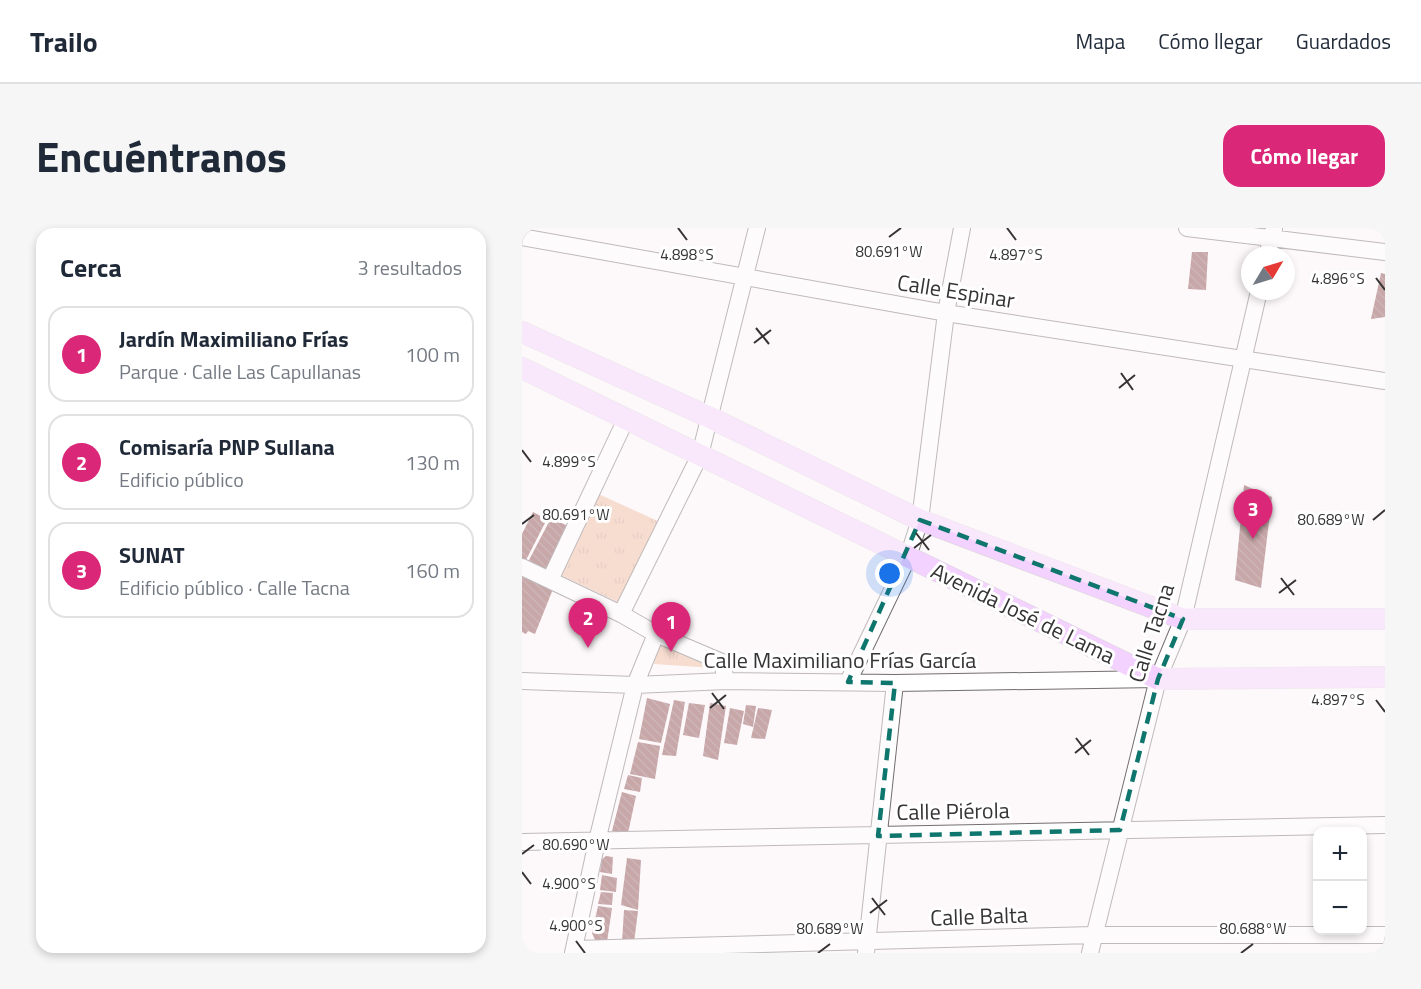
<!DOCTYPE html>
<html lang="es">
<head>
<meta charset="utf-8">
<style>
  :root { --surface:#fff; --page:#f6f6f7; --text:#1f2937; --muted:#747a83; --line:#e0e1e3; --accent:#db2777 }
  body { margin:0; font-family:"Titillium Web",sans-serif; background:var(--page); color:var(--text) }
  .controls { position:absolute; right:18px; bottom:18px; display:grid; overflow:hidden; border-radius:12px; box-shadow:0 3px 9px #0003 }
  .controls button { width:54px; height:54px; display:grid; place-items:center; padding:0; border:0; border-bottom:2px solid var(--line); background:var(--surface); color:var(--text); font:30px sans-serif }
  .compass { position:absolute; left:719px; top:18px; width:54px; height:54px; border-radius:50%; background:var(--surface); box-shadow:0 3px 9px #0003; rotate:52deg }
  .you { position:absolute; left:368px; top:346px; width:21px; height:21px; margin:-15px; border:4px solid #fff; border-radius:50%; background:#1a73e8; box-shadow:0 0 0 9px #1a73e833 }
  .badge { display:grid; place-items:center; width:39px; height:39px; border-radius:50%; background:var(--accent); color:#fff; font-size:20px; font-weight:700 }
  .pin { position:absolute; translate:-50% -50px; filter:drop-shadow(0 2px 3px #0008) }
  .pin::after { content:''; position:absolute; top:32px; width:21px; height:18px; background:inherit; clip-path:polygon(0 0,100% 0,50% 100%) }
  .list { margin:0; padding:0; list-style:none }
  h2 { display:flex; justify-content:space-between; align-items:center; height:78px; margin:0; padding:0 24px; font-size:26px }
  h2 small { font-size:20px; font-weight:400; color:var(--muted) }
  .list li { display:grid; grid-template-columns:39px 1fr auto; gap:18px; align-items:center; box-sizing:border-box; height:96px; margin:0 12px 12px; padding:0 12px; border:2px solid var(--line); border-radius:18px }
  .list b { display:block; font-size:22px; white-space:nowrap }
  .list p { margin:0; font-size:20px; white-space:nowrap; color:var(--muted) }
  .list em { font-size:20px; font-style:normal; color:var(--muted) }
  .map { position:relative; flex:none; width:863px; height:725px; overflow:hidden; border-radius:18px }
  header { display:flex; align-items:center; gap:36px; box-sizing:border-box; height:84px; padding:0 30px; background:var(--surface); border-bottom:2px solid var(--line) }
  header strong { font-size:28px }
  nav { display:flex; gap:33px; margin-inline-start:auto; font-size:21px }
  .intro { display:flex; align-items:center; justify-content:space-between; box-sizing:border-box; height:144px; padding:0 36px }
  h1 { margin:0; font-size:42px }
  .button { padding:15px 27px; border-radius:18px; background:var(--accent); color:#fff; font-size:21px; font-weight:700 }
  main { display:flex; gap:36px; padding:0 36px }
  aside { flex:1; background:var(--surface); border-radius:18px; box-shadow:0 3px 9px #0003 }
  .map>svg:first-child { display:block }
  .park { fill:url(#park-tufts) }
  .building { fill:url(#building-back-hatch) }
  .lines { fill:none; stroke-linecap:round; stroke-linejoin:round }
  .minor-casing { stroke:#736e70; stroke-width:18 }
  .major-casing { stroke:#d7d6d6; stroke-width:22 }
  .minor { stroke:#fff; stroke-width:16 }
  .major { stroke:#f4d2ff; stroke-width:21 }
  .marked { fill:none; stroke:#0f766e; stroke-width:4.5; stroke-dasharray:12 8; stroke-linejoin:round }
  .ticks { fill:none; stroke:#353334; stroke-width:2 }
  .labels { text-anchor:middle; stroke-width:6; stroke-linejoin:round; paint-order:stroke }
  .street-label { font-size:22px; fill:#353334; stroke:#fff }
  .ticks-label { font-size:15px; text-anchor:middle; fill:#353334; stroke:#fff; stroke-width:6; stroke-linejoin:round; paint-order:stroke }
</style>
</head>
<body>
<header>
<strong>Trailo</strong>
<nav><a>Mapa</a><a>Cómo llegar</a><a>Guardados</a></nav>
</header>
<div class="intro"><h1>Encuéntranos</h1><a class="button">Cómo llegar</a></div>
<main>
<aside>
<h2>Cerca<small>3 resultados</small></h2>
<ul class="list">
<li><span class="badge">1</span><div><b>Jardín Maximiliano Frías</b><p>Parque · Calle Las Capullanas</p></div><em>100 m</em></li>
<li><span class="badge">2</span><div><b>Comisaría PNP Sullana</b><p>Edificio público</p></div><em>130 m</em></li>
<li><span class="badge">3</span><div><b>SUNAT</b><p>Edificio público · Calle Tacna</p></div><em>160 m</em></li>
</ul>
</aside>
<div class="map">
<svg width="863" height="725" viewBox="0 0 863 725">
  <defs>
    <pattern id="park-tufts" width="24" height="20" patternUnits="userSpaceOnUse" patternTransform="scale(1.5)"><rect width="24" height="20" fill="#efbb9e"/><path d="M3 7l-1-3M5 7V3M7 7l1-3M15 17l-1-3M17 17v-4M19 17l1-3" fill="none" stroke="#cea189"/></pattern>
    <pattern id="building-back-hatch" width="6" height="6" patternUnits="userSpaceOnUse" patternTransform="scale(1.5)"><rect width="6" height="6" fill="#874547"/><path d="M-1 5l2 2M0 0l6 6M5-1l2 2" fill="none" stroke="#966466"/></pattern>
  </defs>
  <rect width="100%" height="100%" fill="#fdf8fa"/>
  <path class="park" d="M72 264 138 294 100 376 34 345Z
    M139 412 192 440 132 436Z"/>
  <path class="building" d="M670 24H686L684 62 666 61Z
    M859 45 863 46V89L849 91Z
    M722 257 750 269 739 360 713 352Z
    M11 284 25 291 3 334 0 333V306Z
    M29 290 50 300 28 347 6 334Z
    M0 349 31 361 13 406 6 403 4 406 0 404Z
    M125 470 148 476 139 515 117 511Z
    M152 472 163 474 154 528 140 527Z
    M167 475 183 477 177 510 161 507Z
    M188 475 204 478 196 532 181 528Z
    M224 477 234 478 231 499 221 496Z
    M208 480 222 483 215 517 202 515Z
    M236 480 250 482 243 511 229 510Z
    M116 514 138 518 133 551 108 546Z
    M106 547 120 550 118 564 102 561Z
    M100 564 114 568 106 605 90 603Z
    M84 628 91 629 90 646 78 644 80 631Z
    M105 630 119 632 116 682 99 677Z
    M80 647 95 650 94 664 78 662Z
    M79 664 91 665 90 677 76 676Z
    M76 678 90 680 85 714 73 712 70 705Z
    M102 682 116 683 112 715 100 714Z"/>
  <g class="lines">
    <g class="minor-casing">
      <path id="minor" d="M665 0 863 24
        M0 9 424 85 863 153
        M745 27 752 1
        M0 339 99 386 134 406 200 434 204 453
        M28 352 104 191
        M99 386 178 227 235 0
        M0 453 113 457 204 453 373 455 635 451
        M326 454 386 329 398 292 424 85 440 0
        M0 614 863 597
        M52 721 572 707H863
        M51 725 75 613 113 457 134 406
        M344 725 373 455
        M568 725 636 451 661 391 737 63"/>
    </g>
    <g class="major-casing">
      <path id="major" d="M0 104 187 189 398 292 661 391H863
        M0 140 636 451 863 449"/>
    </g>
    <use href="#minor" class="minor"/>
    <use href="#major" class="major"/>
  </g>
  <path d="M0 0H863V725H0ZM398 292 661 391 636 451 598 602 356 608 373 455 326 454Z" fill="#fdf8fa" fill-opacity=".55" fill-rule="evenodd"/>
  <path class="marked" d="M398 292 661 391 636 451 598 602 356 608 373 455 326 454Z"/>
  <path class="ticks" d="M156 0 165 12M485 0 494 12M367 9 379 0M854 50 863 62M234 100 247 116M232 115 249 102M599 145 611 162M597 160 613 147M0 222 9 234M851 292 863 282M0 296 12 287M394 305 407 322M392 320 409 307M759 350 772 367M757 365 774 352M190 465 202 481M854 472 863 484M188 480 204 467M554 510 567 527M553 525 569 512M0 626 12 617M0 644 9 656M350 670 363 687M348 685 365 672M54 713 63 725M296 725 308 716M719 725 731 716"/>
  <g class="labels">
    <g class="street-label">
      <text transform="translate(434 63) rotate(9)" y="8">Calle Espinar</text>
      <text transform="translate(501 385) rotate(26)" y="8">Avenida José de Lama</text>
      <text transform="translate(629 405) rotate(-72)" y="8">Calle Tacna</text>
      <text x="318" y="440">Calle Maximiliano Frías García</text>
      <text transform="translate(431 583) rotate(-1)" y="8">Calle Piérola</text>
      <text transform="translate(457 688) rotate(-2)" y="8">Calle Balta</text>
    </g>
  </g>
  <g class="ticks-label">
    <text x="367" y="29">80.691°W</text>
    <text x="165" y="32">4.898°S</text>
    <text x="494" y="32">4.897°S</text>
    <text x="816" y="56">4.896°S</text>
    <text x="47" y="239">4.899°S</text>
    <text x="54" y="292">80.691°W</text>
    <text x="809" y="297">80.689°W</text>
    <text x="816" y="477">4.897°S</text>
    <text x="54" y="622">80.690°W</text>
    <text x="47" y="661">4.900°S</text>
    <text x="54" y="703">4.900°S</text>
    <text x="308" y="706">80.689°W</text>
    <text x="731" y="706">80.688°W</text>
  </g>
</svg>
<div class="controls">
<button>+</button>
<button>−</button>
</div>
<svg class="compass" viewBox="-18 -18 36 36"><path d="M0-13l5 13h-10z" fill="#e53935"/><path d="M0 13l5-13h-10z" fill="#747a83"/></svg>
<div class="you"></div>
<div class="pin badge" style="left:149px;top:424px">1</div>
<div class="pin badge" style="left:66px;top:420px">2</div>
<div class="pin badge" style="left:731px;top:311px">3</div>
</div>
</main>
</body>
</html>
